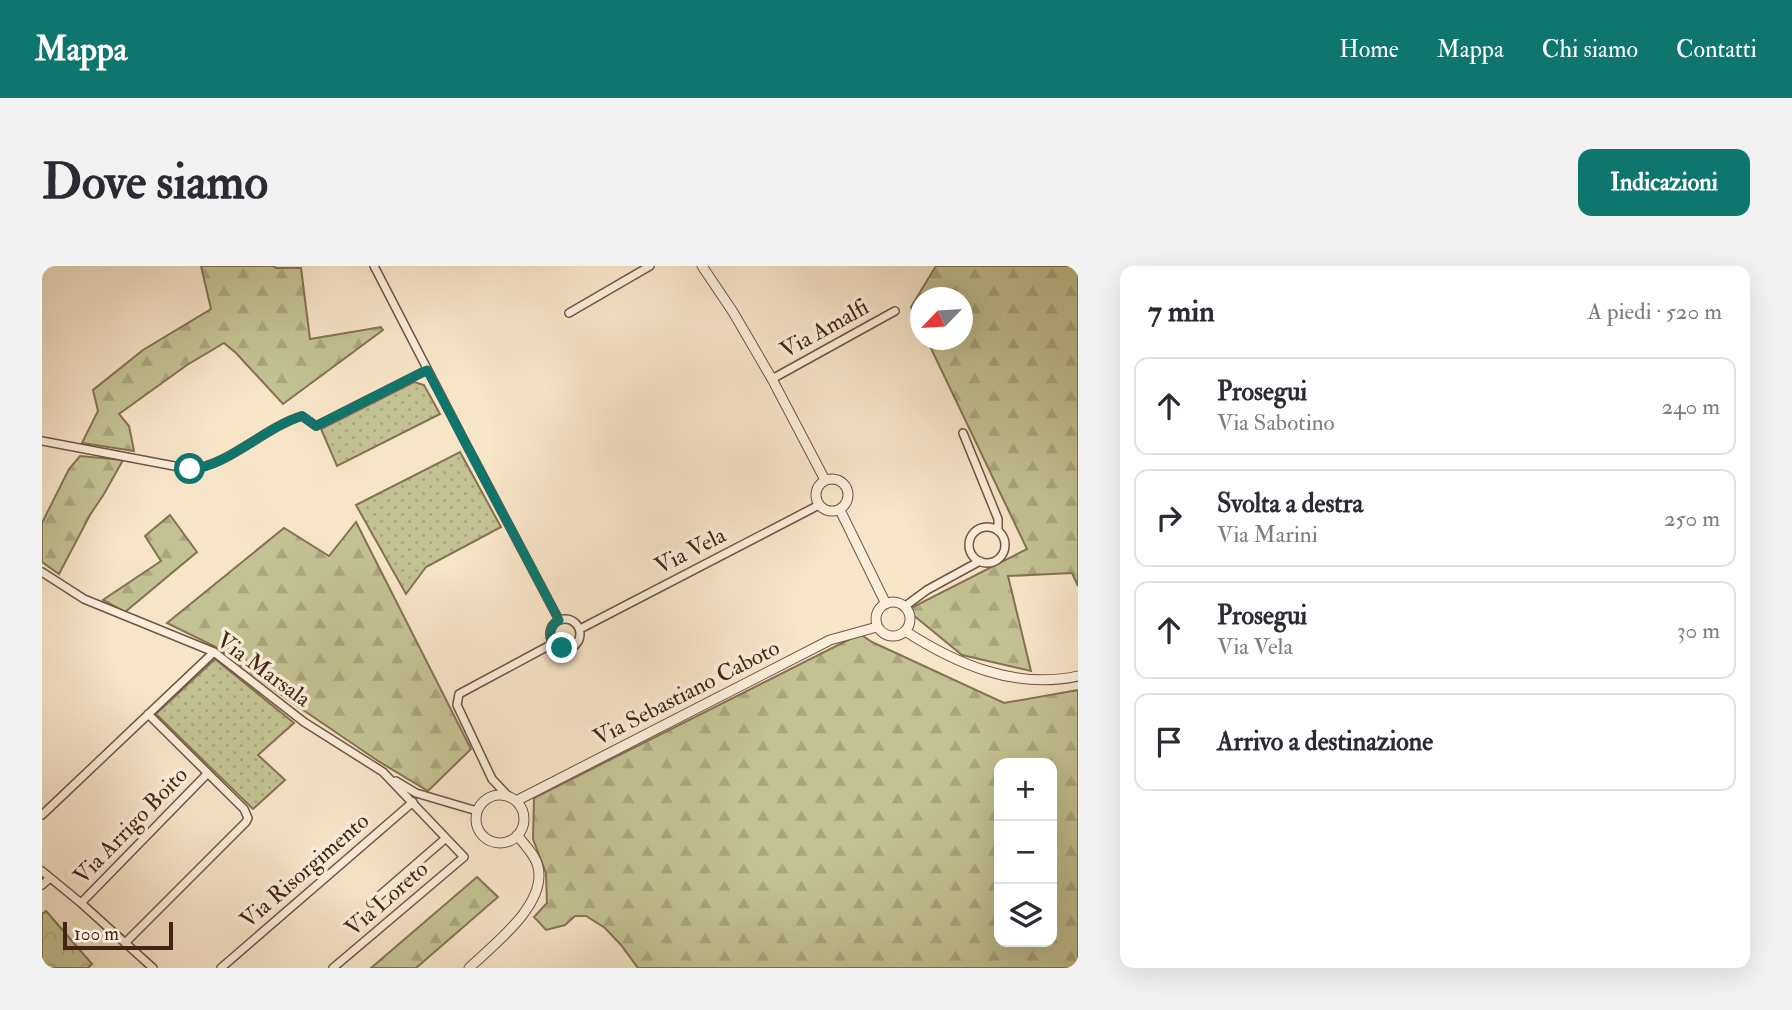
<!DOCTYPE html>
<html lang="it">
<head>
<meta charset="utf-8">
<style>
  :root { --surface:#fff; --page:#f2f2f3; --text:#2b2b33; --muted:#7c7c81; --line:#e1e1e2; --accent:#0f766e }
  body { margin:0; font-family:"IM FELL Double Pica",serif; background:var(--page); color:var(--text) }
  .controls { position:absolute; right:21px; bottom:21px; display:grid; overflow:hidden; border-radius:14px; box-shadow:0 7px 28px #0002 }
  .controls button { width:63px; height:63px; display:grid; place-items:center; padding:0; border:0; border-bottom:2px solid var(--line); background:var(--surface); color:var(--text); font:35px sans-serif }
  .compass { position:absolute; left:868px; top:21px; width:63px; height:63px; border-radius:50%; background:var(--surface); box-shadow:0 7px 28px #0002; rotate:245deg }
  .scale { position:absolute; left:21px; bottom:18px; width:110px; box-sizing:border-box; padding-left:7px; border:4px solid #442315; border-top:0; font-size:19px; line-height:24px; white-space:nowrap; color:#442315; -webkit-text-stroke:5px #faeedb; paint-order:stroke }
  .stop { position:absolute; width:21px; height:21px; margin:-16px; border:5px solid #0f766e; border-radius:50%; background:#fff }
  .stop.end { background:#0f766e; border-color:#fff; box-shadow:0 2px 7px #0008 }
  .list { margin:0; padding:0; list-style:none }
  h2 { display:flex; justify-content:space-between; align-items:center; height:91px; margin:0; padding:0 28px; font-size:30px }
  h2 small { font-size:23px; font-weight:400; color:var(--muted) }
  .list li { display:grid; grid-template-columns:46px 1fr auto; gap:21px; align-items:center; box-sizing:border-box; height:98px; margin:0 14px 14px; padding:0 14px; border:2px solid var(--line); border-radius:14px }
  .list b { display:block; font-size:26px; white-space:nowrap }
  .list p { margin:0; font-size:23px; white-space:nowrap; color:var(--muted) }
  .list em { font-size:23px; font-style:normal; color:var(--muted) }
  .icon { flex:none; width:38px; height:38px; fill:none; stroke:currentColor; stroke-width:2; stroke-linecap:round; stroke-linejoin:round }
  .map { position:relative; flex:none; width:1036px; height:702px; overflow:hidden; border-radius:14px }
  header { display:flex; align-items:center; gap:42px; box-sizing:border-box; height:98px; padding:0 35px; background:var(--accent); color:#fff }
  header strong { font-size:33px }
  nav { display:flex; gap:38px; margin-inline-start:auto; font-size:24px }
  .intro { display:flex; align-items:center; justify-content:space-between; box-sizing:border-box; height:168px; padding:0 42px }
  h1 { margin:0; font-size:49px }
  .button { padding:18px 32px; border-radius:14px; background:var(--accent); color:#fff; font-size:24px; font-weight:700 }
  main { display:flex; gap:42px; padding:0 42px }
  aside { flex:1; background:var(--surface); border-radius:14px; box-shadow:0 7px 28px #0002 }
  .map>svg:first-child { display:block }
  .grass { fill:url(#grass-dots); stroke:#847254; stroke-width:2 }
  .forest { fill:url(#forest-firs); stroke:#847254; stroke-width:2; fill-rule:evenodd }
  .park { fill:url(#park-crowns); stroke:#847254; stroke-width:2 }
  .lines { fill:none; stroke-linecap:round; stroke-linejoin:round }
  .minor-casing { stroke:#715442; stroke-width:10 }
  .tertiary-casing { stroke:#715442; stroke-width:11 }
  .minor { stroke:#faeedb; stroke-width:7 }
  .tertiary { stroke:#faeedb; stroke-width:9 }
  .route { stroke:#0f766e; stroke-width:9 }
  .labels { text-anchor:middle; stroke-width:7; stroke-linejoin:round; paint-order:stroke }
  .street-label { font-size:23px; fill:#442315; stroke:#faeedb }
</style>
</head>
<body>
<header>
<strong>Mappa</strong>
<nav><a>Home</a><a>Mappa</a><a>Chi siamo</a><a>Contatti</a></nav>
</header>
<div class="intro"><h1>Dove siamo</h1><a class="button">Indicazioni</a></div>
<main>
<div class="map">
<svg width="1036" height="702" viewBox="0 0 1036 702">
  <defs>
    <pattern id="grass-dots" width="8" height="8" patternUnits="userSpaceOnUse" patternTransform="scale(1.75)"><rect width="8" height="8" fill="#c3c292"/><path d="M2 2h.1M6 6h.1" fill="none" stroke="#a9a67d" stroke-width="1.8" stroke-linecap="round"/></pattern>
    <pattern id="forest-firs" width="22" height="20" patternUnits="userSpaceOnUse" patternTransform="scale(1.75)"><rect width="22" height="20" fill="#c3c292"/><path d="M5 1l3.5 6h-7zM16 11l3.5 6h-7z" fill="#a9a67d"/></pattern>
    <pattern id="park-crowns" width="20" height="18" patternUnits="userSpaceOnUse" patternTransform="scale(1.75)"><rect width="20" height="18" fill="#c3c292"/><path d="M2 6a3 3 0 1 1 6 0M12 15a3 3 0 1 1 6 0" fill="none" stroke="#a9a67d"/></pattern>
  </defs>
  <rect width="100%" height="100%" fill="#f7e5c8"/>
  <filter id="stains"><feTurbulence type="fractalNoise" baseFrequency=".00286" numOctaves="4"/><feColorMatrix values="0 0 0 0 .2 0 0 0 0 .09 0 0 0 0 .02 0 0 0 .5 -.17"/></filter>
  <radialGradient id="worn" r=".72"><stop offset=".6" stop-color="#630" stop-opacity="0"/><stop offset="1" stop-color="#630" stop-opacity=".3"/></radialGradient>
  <path class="grass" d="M372 116 382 119 398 148 295 200 279 163Z
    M418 186 459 261 384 301 364 328 314 239Z
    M173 393 252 457 216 489 243 514 211 543 114 448Z"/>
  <path class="forest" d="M159 0H231L234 2H259L268 73 339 61 341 64 241 138 194 87 182 77 145 99 77 148 87 160 92 185 40 177 56 145 51 124 101 84 169 43Z
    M894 0H1036V320L1030 307 966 310 989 405 920 389 865 344 985 283 885 74H920V32H878V60L869 41Z
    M38 190 81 194 62 228 48 249 17 308 0 296V257L27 203Z
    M128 249 155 286 83 346 61 334 119 295 103 270Z
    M314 256 429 483 386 525 336 495 245 433 174 381 125 357 242 262 287 290Z
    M818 368 830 376 962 437 1036 424V702H596L579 679 563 662 544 650H533L523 659 504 664 492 651 505 637 504 607 491 573 492 532ZM957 497H1010V676H957Z
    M435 611 456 631 374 702H329Z"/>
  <path class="park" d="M4 645 50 698 46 702H0V648Z"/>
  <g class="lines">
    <g class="minor-casing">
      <path id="minor" d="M332 0 422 174 517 354
        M527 47 608 0
        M730 113 853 45
        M921 167 956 253V265
        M0 175 148 203C183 202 223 161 260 150L274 160 385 104
        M927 279a18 18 0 1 1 36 0a18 18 0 1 1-36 0Z
        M0 306 42 333 172 386 262 456 341 506 422 591 291 702
        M862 341 885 324 938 295
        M508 368a15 15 0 1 1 30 0a15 15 0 1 1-30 0Z
        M538 363 777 239
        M354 515 374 527 435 545
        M466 530 450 513 415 439 417 428 512 377
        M0 549 172 386
        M0 605 39 637 111 702
        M0 619 8 612
        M39 637 165 508
        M329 637 404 572
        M83 677 204 556 206 552 202 543 106 448
        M179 702 371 536"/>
    </g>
    <g class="tertiary-casing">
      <path id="tertiary" d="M660 0 691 46 730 113 783 214
        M774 229a16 16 0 1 1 32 0a16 16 0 1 1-32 0Z
        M798 244 844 338
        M834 353a17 17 0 1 1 34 0a17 17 0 1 1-34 0Z
        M863 365C914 398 974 424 1036 410
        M434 553a24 24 0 1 1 48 0a24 24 0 1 1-48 0Z
        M474 535 788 374 835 361
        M427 702C451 679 505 639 496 601 494 590 482 578 475 569"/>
    </g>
    <use href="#minor" class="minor"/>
    <use href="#tertiary" class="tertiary"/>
  </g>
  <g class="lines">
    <path class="route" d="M148 203C183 202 223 161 260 150L274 160 385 104 517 354C505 362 506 377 520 382"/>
  </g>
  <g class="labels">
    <g class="street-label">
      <text transform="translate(782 62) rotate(-29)" y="8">Via Amalfi</text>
      <text transform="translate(648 284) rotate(-27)" y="8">Via Vela</text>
      <text transform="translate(222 403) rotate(36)" y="8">Via Marsala</text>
      <text transform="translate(644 426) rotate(-27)" y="8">Via Sebastiano Caboto</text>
      <text transform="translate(88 559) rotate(-46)" y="8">Via Arrigo Boito</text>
      <text transform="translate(262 604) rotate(-41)" y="8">Via Risorgimento</text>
      <text transform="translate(344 632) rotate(-41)" y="8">Via Loreto</text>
    </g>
  </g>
  <rect width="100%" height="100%" filter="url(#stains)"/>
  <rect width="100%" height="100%" fill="url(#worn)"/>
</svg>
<div class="controls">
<button>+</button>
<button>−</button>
<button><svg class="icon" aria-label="layers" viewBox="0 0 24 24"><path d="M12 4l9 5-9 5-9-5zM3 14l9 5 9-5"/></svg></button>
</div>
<svg class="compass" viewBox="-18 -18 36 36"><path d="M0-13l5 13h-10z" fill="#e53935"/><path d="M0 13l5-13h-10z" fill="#7c7c81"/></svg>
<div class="scale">100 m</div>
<div class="stop" style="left:148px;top:203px"></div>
<div class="stop end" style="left:520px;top:382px"></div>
</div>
<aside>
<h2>7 min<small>A piedi · 520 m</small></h2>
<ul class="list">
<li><svg class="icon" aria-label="ahead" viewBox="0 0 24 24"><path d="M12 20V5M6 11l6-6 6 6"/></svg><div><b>Prosegui</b><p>Via Sabotino</p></div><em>240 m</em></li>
<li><svg class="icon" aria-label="right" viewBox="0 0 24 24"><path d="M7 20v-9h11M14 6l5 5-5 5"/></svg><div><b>Svolta a destra</b><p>Via Marini</p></div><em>250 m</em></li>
<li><svg class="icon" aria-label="ahead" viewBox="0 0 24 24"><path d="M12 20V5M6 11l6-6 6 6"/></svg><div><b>Prosegui</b><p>Via Vela</p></div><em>30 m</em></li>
<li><svg class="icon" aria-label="arrive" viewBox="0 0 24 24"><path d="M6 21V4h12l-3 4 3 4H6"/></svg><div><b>Arrivo a destinazione</b></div></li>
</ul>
</aside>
</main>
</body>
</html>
